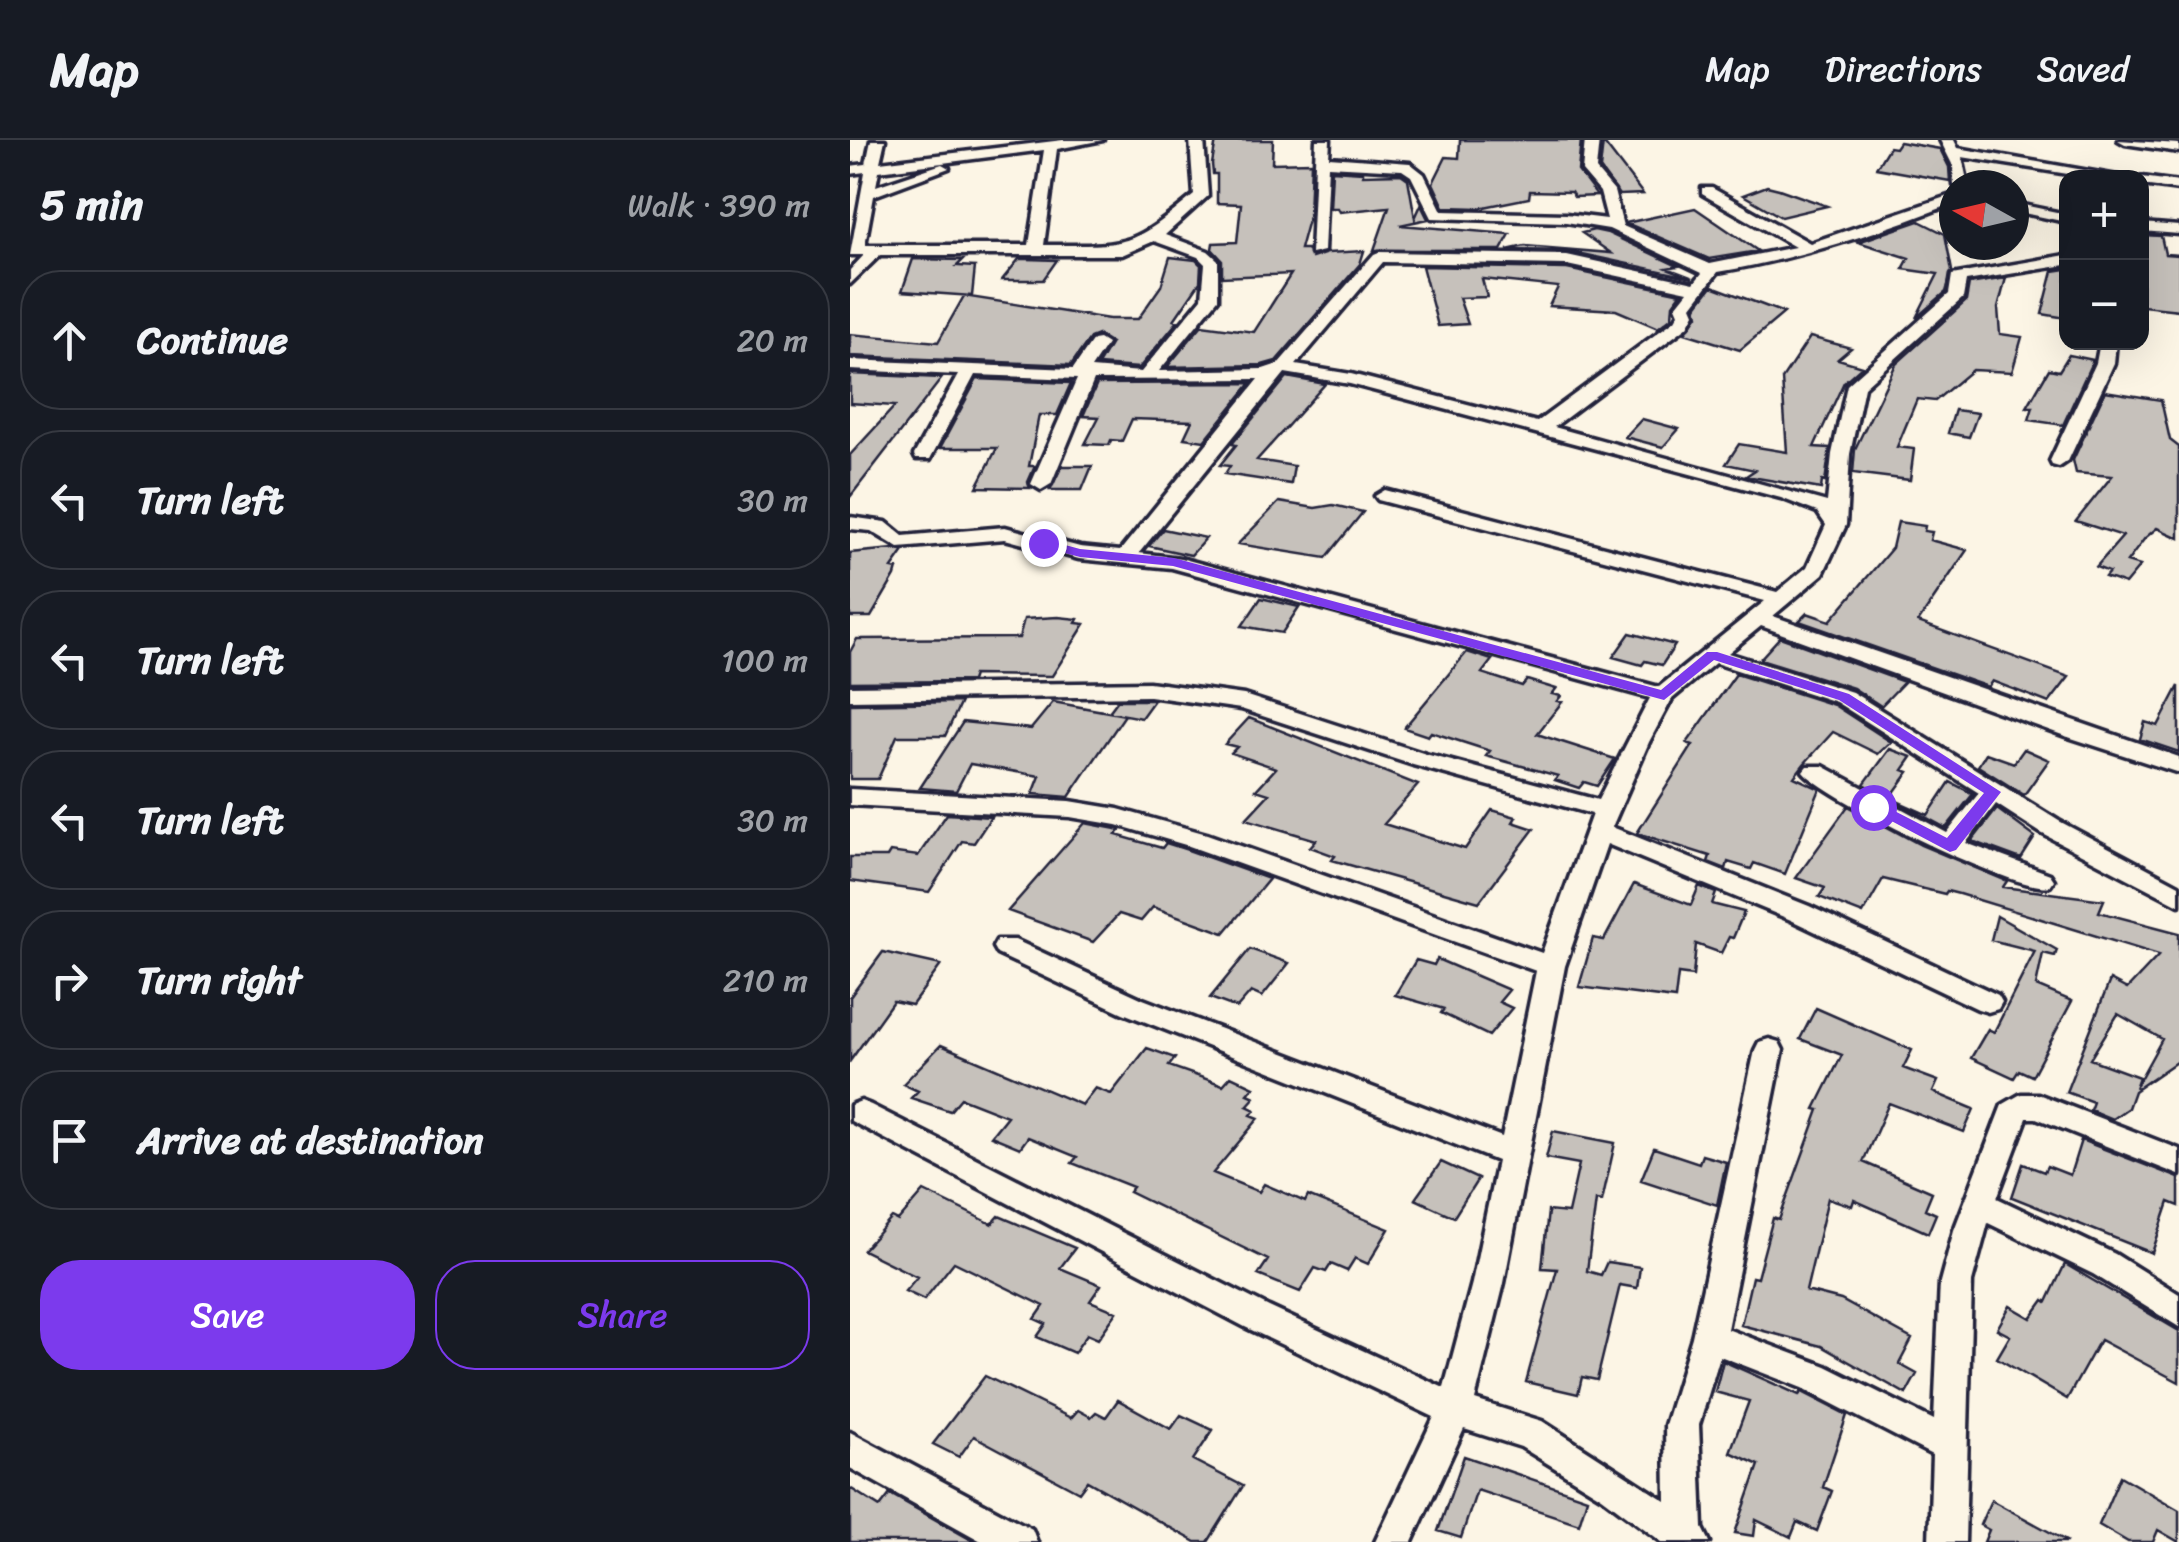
<!DOCTYPE html>
<html lang="en">
<head>
<meta charset="utf-8">
<style>
  :root { --surface:#171b24; --page:#20242c; --text:#f1f3f6; --muted:#9ea1a6; --line:#363941; --accent:#7c3aed }
  body { margin:0; font-family:Sriracha,sans-serif; background:var(--page); color:var(--text) }
  .controls { position:absolute; right:30px; top:30px; display:grid; overflow:hidden; border-radius:20px; box-shadow:0 10px 40px #0002 }
  .controls button { width:90px; height:90px; display:grid; place-items:center; padding:0; border:0; border-bottom:2px solid var(--line); background:var(--surface); color:var(--text); font:50px sans-serif }
  .compass { position:absolute; left:1089px; top:30px; width:90px; height:90px; border-radius:50%; background:var(--surface); box-shadow:0 10px 40px #0002; rotate:278deg }
  .stop { position:absolute; width:30px; height:30px; margin:-22px; border:8px solid #7c3aed; border-radius:50%; background:#fff }
  .stop.end { background:#7c3aed; border-color:#fff; box-shadow:0 2px 10px #0008 }
  .list { margin:0; padding:0; list-style:none }
  h2 { display:flex; justify-content:space-between; align-items:center; height:130px; margin:0; padding:0 40px; font-size:42px }
  h2 small { font-size:32px; font-weight:400; color:var(--muted) }
  .list li { display:grid; grid-template-columns:65px 1fr auto; gap:30px; align-items:center; box-sizing:border-box; height:140px; margin:0 20px 20px; padding:0 20px; border:2px solid var(--line); border-radius:40px }
  .list b { display:block; font-size:38px; white-space:nowrap }
  .list em { font-size:32px; font-style:normal; color:var(--muted) }
  .actions { display:flex; gap:20px; padding:30px 40px }
  .actions a { flex:1; padding:22px 0; border:2px solid var(--accent); border-radius:40px; text-align:center; font-size:35px; color:var(--accent) }
  .actions .main { background:var(--accent); color:#fff }
  .icon { flex:none; width:55px; height:55px; fill:none; stroke:currentColor; stroke-width:2; stroke-linecap:round; stroke-linejoin:round }
  .map { position:relative; flex:none; width:1329px; height:1402px; overflow:hidden }
  header { display:flex; align-items:center; gap:60px; box-sizing:border-box; height:140px; padding:0 50px; background:var(--surface); border-bottom:2px solid var(--line) }
  header strong { font-size:48px }
  nav { display:flex; gap:55px; margin-inline-start:auto; font-size:35px }
  main { display:flex }
  aside { flex:1; background:var(--surface) }
  .map>svg:first-child { display:block }
  .building { fill:#c6c1bb; stroke:#22223b; stroke-width:2.5; fill-rule:evenodd }
  .lines { fill:none; stroke-linecap:round; stroke-linejoin:round }
  .street-casing { stroke:#22223b; stroke-width:7 }
  .street { fill:#fcf5e5; fill-rule:evenodd }
  .route { fill:#7c3aed }
</style>
</head>
<body>
<header>
<strong>Map</strong>
<nav><a>Map</a><a>Directions</a><a>Saved</a></nav>
</header>
<main>
<aside>
<h2>5 min<small>Walk · 390 m</small></h2>
<ul class="list">
<li><svg class="icon" aria-label="ahead" viewBox="0 0 24 24"><path d="M12 20V5M6 11l6-6 6 6"/></svg><div><b>Continue</b></div><em>20 m</em></li>
<li><svg class="icon" aria-label="left" viewBox="0 0 24 24"><path d="M17 20v-9H6M10 6l-5 5 5 5"/></svg><div><b>Turn left</b></div><em>30 m</em></li>
<li><svg class="icon" aria-label="left" viewBox="0 0 24 24"><path d="M17 20v-9H6M10 6l-5 5 5 5"/></svg><div><b>Turn left</b></div><em>100 m</em></li>
<li><svg class="icon" aria-label="left" viewBox="0 0 24 24"><path d="M17 20v-9H6M10 6l-5 5 5 5"/></svg><div><b>Turn left</b></div><em>30 m</em></li>
<li><svg class="icon" aria-label="right" viewBox="0 0 24 24"><path d="M7 20v-9h11M14 6l5 5-5 5"/></svg><div><b>Turn right</b></div><em>210 m</em></li>
<li><svg class="icon" aria-label="arrive" viewBox="0 0 24 24"><path d="M6 21V4h12l-3 4 3 4H6"/></svg><div><b>Arrive at destination</b></div></li>
</ul>
<div class="actions"><a class="main">Save</a><a>Share</a></div>
</aside>
<div class="map">
<svg width="1329" height="1402" viewBox="0 0 1329 1402">
  <rect width="100%" height="100%" fill="#fcf5e5"/>
  <filter id="ink" filterUnits="userSpaceOnUse"><feTurbulence type="fractalNoise" baseFrequency=".01" numOctaves="2"/><feDisplacementMap in="SourceGraphic" scale="20" xChannelSelector="R" yChannelSelector="G"/><feConvolveMatrix kernelMatrix="1 2 1 2 8 2 1 2 1" color-interpolation-filters="sRGB"/></filter>
  <g filter="url(#ink)">
    <path class="building" d="M366 0H423L422 23 461 22 459 76 450 109H457L462 118 477 113 514 111 510 124 426 221 412 225 317 227 352 185 404 192 441 134 372 137V120L362 109 363 103 387 102 391 64 367 63V34H363L362 24Z
      M610 0H731L728 31 747 56 724 57 721 52 680 51 679 58 629 68 594 67 583 43 596 17 609 18Z
      M753 2 793 54 769 55 750 29Z
      M1049 2 1090 9 1099 27 1100 41 1026 28 1039 7 1045 8Z
      M482 30 513 32V35L551 34 558 39 565 78 571 65 578 79 550 85 660 94 651 110H524L539 67 490 72 488 68H480Z
      M917 46 929 49 977 66 931 77 893 55Z
      M845 68 908 111 859 119 776 83Z
      M1069 81 1095 94 1102 131 1096 152 1066 178 1088 134 1053 129 1059 118 1008 102Z
      M744 90 758 93 828 126 817 128 843 138 718 111 657 110 675 106 761 113 732 93Z
      M1292 95 1311 96 1315 114 1329 115V170L1292 166Z
      M320 117 346 120 351 125 350 142 324 180 328 181 289 228 248 225 261 203 248 195 240 198 221 225 0 216V194L88 202 114 156 259 179H288L311 146Z
      M63 119 113 120 107 126 125 127 122 156 52 151Z
      M169 119H177L207 120 193 140H152Z
      M572 126 717 129 831 153 823 164 822 177 808 188 766 170 699 166 708 147 632 139 637 157 609 158 618 184 588 186Z
      M1216 129V178L1192 174 1203 131Z
      M1156 138 1148 168 1150 194 1172 197 1162 232 1122 230 1085 261 1067 259 1047 307 1064 309 1060 340 1003 333 1005 309 1046 224 1116 161 1119 144Z
      M862 146 934 173 890 210 835 193 848 175 846 167Z
      M960 197 1001 208 988 219 1012 226 994 242 964 307 980 308 975 342 972 341 971 349 896 336 905 330 876 324 889 304 937 312 932 239Z
      M1219 215 1243 220 1213 285 1179 280 1183 267H1177L1199 229 1209 231Z
      M0 234 92 238 0 357V315L45 266 0 263Z
      M437 237 475 244 407 320 444 326 441 344 375 334 380 326 370 325 386 305 382 304Z
      M127 239 221 243 207 275H189L179 326H185L178 342 180 348 127 347 147 308H90Z
      M401 243 354 301 334 298 342 281 282 279 272 301 261 300 259 305 235 304 249 277 233 276 247 244Z
      M1255 251 1311 260 1320 300 1329 307V398L1307 388 1295 398 1277 422 1290 426 1275 444 1255 437 1259 432 1246 427 1273 396 1226 381 1262 336 1226 333 1223 320Z
      M1105 270 1128 273 1119 297 1098 293Z
      M792 279 829 289 813 307 775 297Z
      M212 326H242L232 350H200Z
      M429 362 465 368 483 365 513 372 476 418 388 404Z
      M1048 382 1075 386 1074 391 1082 392 1080 400 1117 410 1068 482 1219 537 1199 563 1142 541 1138 547 949 481 957 473 980 481 1042 408Z
      M313 389 356 398 341 415 299 406Z
      M44 409 54 411 42 428 47 429 45 436 21 477H0V413Z
      M411 458 449 467 432 493 392 486Z
      M208 477 228 479 226 483 235 484 202 536 123 535 121 541 0 542V512L7 499 169 498 174 479Z
      M780 493 825 505 812 525 795 521 792 525 763 517Z
      M930 497 1054 542 1031 566 1003 548 910 519Z
      M617 512 642 520 632 533 672 546 677 540 706 549 702 554 711 556 707 561 712 562 687 594 765 619 747 646 734 642 729 648 705 640 708 636 636 616 640 611 581 592 578 596 554 588Z
      M886 534 984 565 1041 602 1028 614 983 592 954 624 944 637 970 649 935 734 904 723 901 729 878 722 876 729 858 722 860 716 787 693 843 605 837 603Z
      M1329 546V612L1290 599 1295 582 1308 586Z
      M268 560H304L291 578 259 572Z
      M111 562 95 596H47L28 639H0V564Z
      M203 562 275 575 219 657 183 654 190 636 120 624 106 651 70 648 113 582 181 589Z
      M399 578 568 645 534 684 615 709 642 670 666 677 663 682 684 689 629 762 482 720 485 716 460 707 466 700 396 679 419 654 406 650 426 628 381 613 387 607 375 604Z
      M1040 609 1062 617 1053 630 1059 632 1040 658 1078 675 1100 642 1123 654 1096 688 1014 644Z
      M1174 609 1199 620 1174 655 1128 626 1136 613 1164 623Z
      M998 666 1071 705 1157 741 1153 747 1254 760 1249 772 1329 793V920L1284 951 1278 968 1262 979 1240 970 1243 962 1216 952 1260 840 1277 849 1309 815 1109 754 1097 751 1095 754 1033 739 1013 774 969 757 975 748 946 738ZM1268 874 1312 899 1285 948 1289 937 1240 919Z
      M1147 669 1185 697 1171 719 1122 701Z
      M97 674 141 677 124 703 112 701 79 752 0 741V717H37L40 712 68 716Z
      M235 683 271 690 266 695 312 708 316 703 338 710 419 739 374 793 303 767 291 781 269 774 243 802 158 771Z
      M784 744 841 765 849 746 866 753 862 764 894 772 883 798 879 797 871 813 846 804 843 836 828 834 825 859 729 847 743 798 754 800Z
      M1147 776 1207 810 1205 816 1193 813 1186 846 1222 861 1182 936 1169 930 1164 938 1121 918 1138 889 1144 892 1185 811 1141 800Z
      M400 809 439 823 412 857 401 852 387 868 360 858Z
      M33 812 91 825 62 865 43 861 0 921V857Z
      M587 819 659 850 649 862 662 868 639 896 591 873 594 869 545 855 566 820 584 825Z
      M966 868 1062 910 1053 928 1088 941 1083 952 1124 969 1114 992 1039 963 1013 1022 1082 1052 1075 1069 1086 1074 1078 1093 1004 1060 1002 1066 978 1058 956 1151 991 1160 1062 1199 1049 1224 1067 1234 1056 1254 971 1206 891 1185 902 1137 907 1138 923 1078 929 1080 969 970 965 969 992 915 950 899Z
      M91 905 232 965 245 948 261 954 297 908 325 918 319 926 373 945 381 936 404 947 398 954 405 957 397 966 405 970 401 975 409 978 363 1033 409 1052 414 1044 455 1062 458 1056 539 1089 518 1124 505 1118 497 1131 481 1124 476 1132 465 1128 450 1152 408 1135 418 1120 279 1052 283 1047 222 1023 227 1017 178 997 170 1008 141 996 157 976 111 958 100 971 61 958 68 951 53 944Z
      M703 991 765 1003 752 1061 746 1060 737 1131 751 1135 757 1122 790 1127 787 1148 770 1145 747 1240 732 1237 728 1254 676 1242 707 1129 692 1128 698 1071 718 1073 729 1024 696 1018Z
      M1231 1000 1329 1038V1066L1319 1062 1302 1113 1162 1057 1173 1024 1194 1032 1197 1026 1220 1035Z
      M804 1008 849 1023 852 1015 876 1022 867 1065 791 1040Z
      M591 1022 628 1039 604 1077 565 1059Z
      M74 1051 142 1084 149 1076 225 1108 210 1128 251 1145 240 1161 267 1172 248 1199 237 1194 224 1213 187 1197 196 1184 185 1179 194 1166 104 1122 74 1160 55 1151 67 1137 13 1110 42 1078 48 1081Z
      M1215 1124 1329 1191V1242L1250 1200 1217 1259 1147 1218 1160 1196 1147 1189 1160 1166 1181 1178 1194 1160 1197 1162Z
      M873 1221 949 1255 952 1252 997 1275 973 1347 982 1351 967 1391 947 1382 941 1397 906 1380 904 1396 885 1393 909 1325 880 1312 899 1261 865 1252Z
      M135 1236 221 1278 228 1270 241 1277 246 1272 256 1277 268 1260 321 1289 331 1275 363 1290 343 1320 393 1346 358 1402H346L237 1341 229 1352 124 1296 109 1317 83 1304Z
      M614 1316 737 1358 729 1384 627 1350 611 1398 588 1391Z
      M1270 1336 1329 1370V1402L1308 1390 1303 1402H1278L1249 1385Z
      M0 1348 30 1367 40 1354 125 1402H0Z
      M1141 1360 1218 1402H1134L1139 1390 1130 1385Z"/>
    <g class="lines">
      <g class="street-casing">
        <path id="street" d="M21 0H35L30 22 213 0H253L207 9 194 105C277 105 279 109 344 55L340 0H354L358 56 315 95 358 111 368 120V159L309 231 413 229 428 224 524 114 529 112 717 115 844 143 852 133 759 89 716 82 582 78 561 36 552 30 478 26 474 111 461 114 466 0H480L479 17 560 23 574 34 592 71 716 74 757 79 750 52 732 31 735 0H749L746 30 764 51 773 86 860 124 945 107 852 54V48H862L960 103 1104 54V63C1026 94 950 118 868 132L842 166 845 173 838 186 704 287 977 362 982 314 997 245 1099 154 1102 135 1216 115V125L1116 141 1113 158 1014 247 1000 314 996 385 973 434 923 476 1329 617V633L1215 596 911 486 878 513 1002 552 1209 681 1329 745V765L1191 693 1146 664 1116 703 1200 734 1204 740 1200 746C1171 755 973 657 953 631L957 626H973L1097 693 1129 653 986 562 865 523 822 559 799 602 762 687 959 766 1148 855 1152 862 1148 869 1138 872 1128 869 941 780 757 704 715 826 654 1143 625 1260 692 1281 816 1361 815 1285 842 1197 905 910 909 902 919 899 929 902 933 910 877 1189 976 1226 1084 1280 1090 1142 1104 1090 1152 965 1171 954H1188L1329 1009V1035L1186 978H1177L1147 1058 1265 1114 1329 1154V1187L1243 1134 1138 1083 1122 1142 1115 1402H1079L1082 1315 952 1248 870 1216 849 1285 853 1388 860 1402H812L752 1357 671 1307 614 1289 562 1402H525L584 1277 395 1187 1 981V965L11 961 21 965 419 1167 594 1248 622 1143 647 1021 273 873 147 814 143 807 147 800H165L293 859 652 997 686 831 339 706 267 685 220 677 0 665V649L220 661 268 669 357 694 692 813 742 674 563 625 391 569 299 556 0 560V546L299 542 394 555 579 615 748 660 800 558 322 428 229 419 155 399 49 408 21 391 0 389V377L36 382 53 396 155 387 230 407 270 411 409 239 244 240 201 344 191 350 181 344 227 239 125 235 80 319H66L64 315 108 235 0 230V220L223 229 243 200 249 199 257 204 241 228 291 232 352 158 355 124 348 117 304 101 272 115H30L0 144V130L14 115H0L15 32 0 34V26L16 24ZM194 10 179 105H15L24 56 99 28 92 24 26 46 29 31ZM533 122 717 125 838 151 826 166 829 173 825 180 687 282 501 234 446 225ZM435 233 500 244 931 358 967 372 976 385 957 427 927 452 535 350 525 356 528 360 915 461 809 547 330 418 289 413Z
          M1090 0H1104L1108 8 1279 38H1243L1112 17 1118 45H1104L1103 26Z
          M1268 0 1329 4V12L1275 4Z
          M1292 37 1329 42V50L1292 45Z
          M1164 63 1216 74V82L1164 71Z
          M1292 83 1329 86V94L1292 91Z
          M1250 202H1266L1264 223 1218 321 1209 327 1202 325 1200 321 1246 223Z
          M0 1292 182 1389 187 1402H133L0 1328Z"/>
      </g>
      <use href="#street" class="street"/>
    </g>
  </g>
  <path class="route" d="M193 399 230 409 324 418 811 550 857 512H867L999 554 1151 652 1106 710 1100 712 1015 667 1029 663 1097 698 1134 653 989 560 864 520 814 560 323 426 230 417 188 406V400Z"/>
</svg>
<div class="controls">
<button>+</button>
<button>−</button>
</div>
<svg class="compass" viewBox="-18 -18 36 36"><path d="M0-13l5 13h-10z" fill="#e53935"/><path d="M0 13l5-13h-10z" fill="#9ea1a6"/></svg>
<div class="stop" style="left:1023px;top:667px"></div>
<div class="stop end" style="left:193px;top:403px"></div>
</div>
</main>
</body>
</html>
